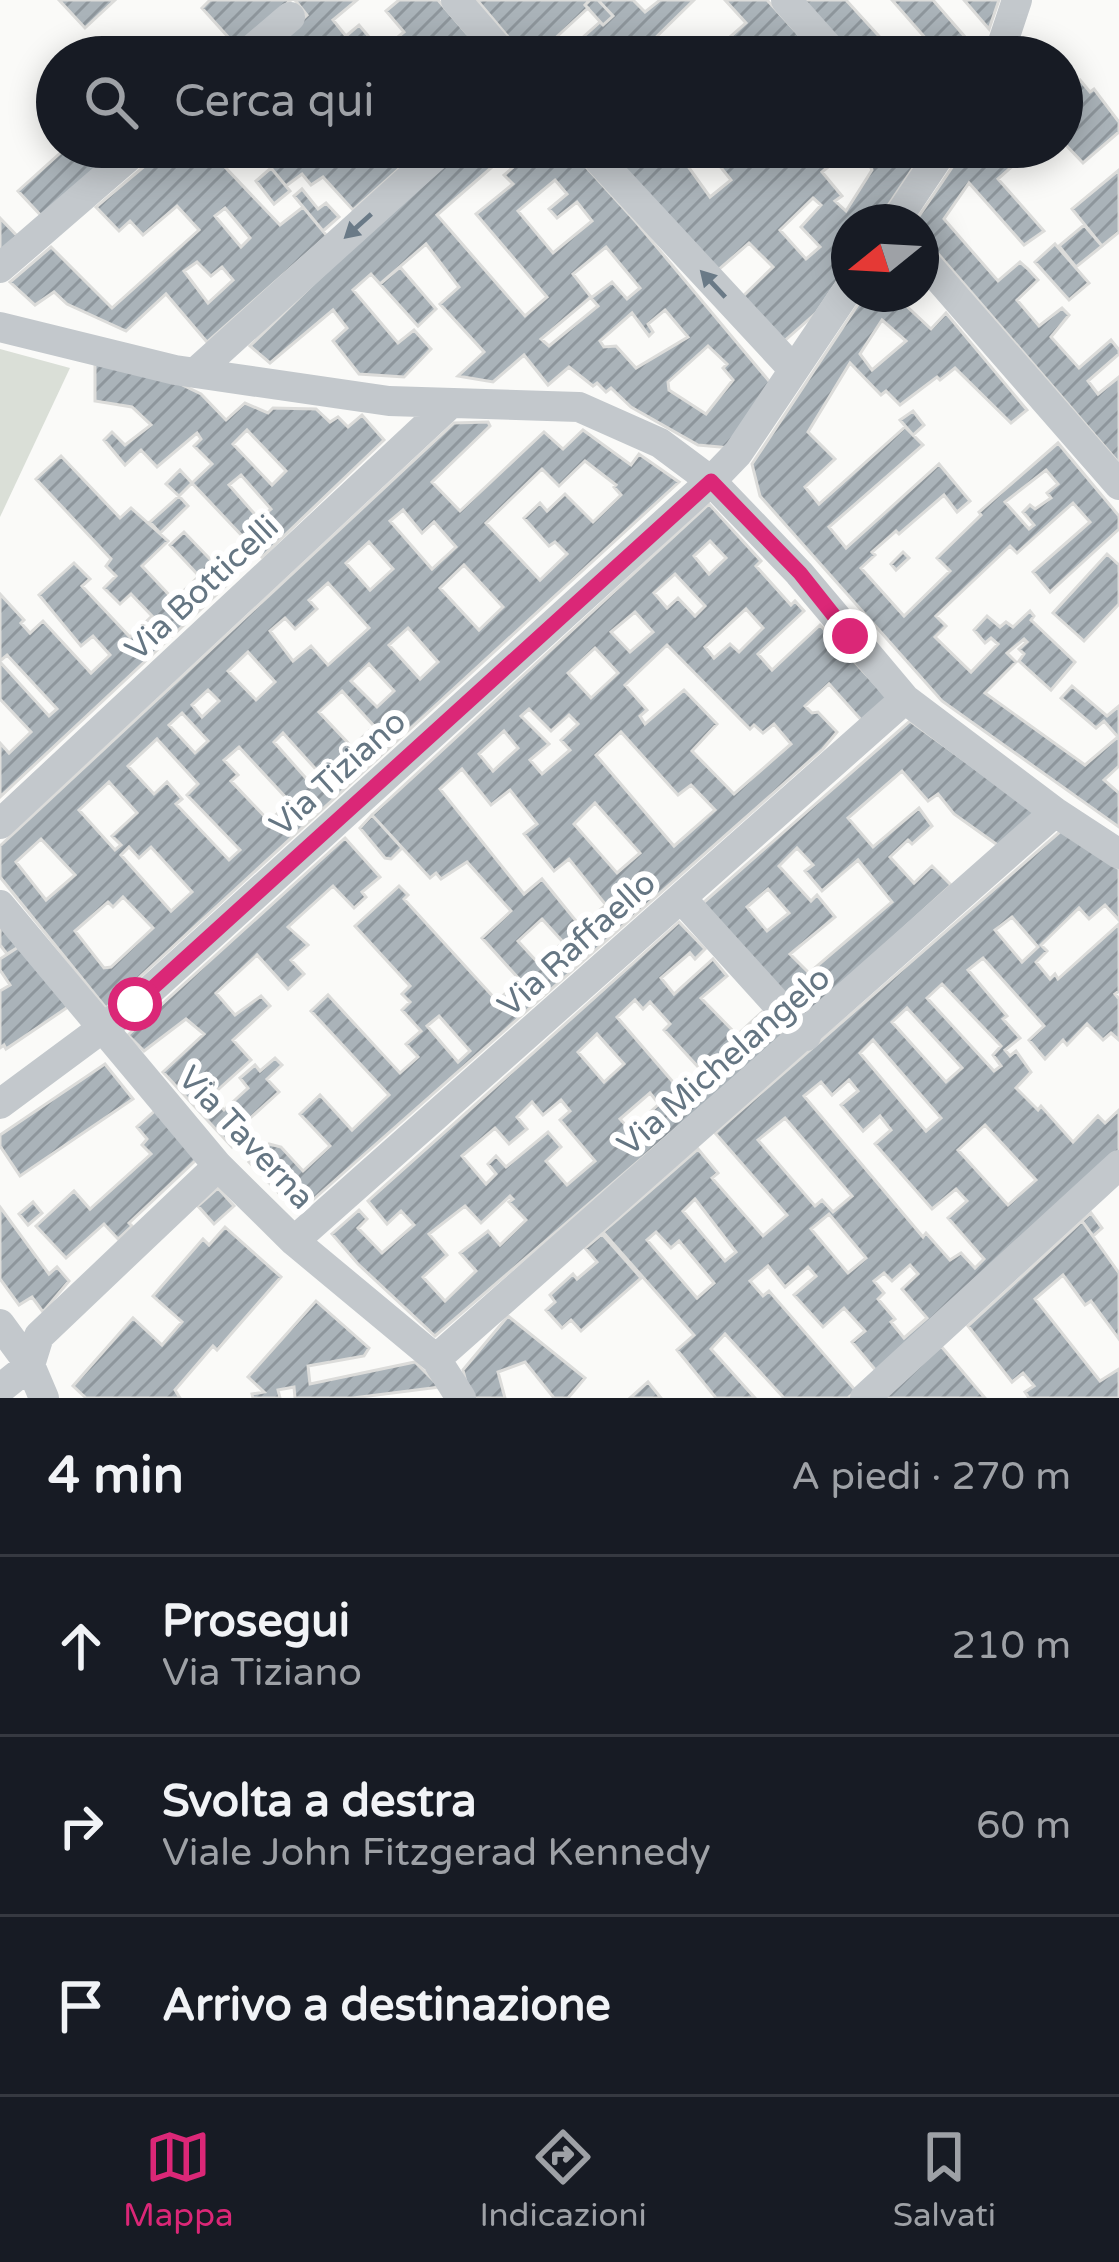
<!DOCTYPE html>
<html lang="it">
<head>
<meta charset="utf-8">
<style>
  :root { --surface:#171b24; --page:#242831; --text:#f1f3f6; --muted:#9ea1a6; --line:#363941; --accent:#db2777 }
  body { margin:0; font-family:"Varela Round",sans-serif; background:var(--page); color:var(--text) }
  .compass { position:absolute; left:831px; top:204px; width:108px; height:108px; border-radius:50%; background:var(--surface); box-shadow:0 6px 30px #0003; rotate:252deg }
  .stop { position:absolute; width:36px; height:36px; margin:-27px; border:9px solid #db2777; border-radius:50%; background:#fff }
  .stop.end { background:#db2777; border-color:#fff; box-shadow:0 3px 12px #0008 }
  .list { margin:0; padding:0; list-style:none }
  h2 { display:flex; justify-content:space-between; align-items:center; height:156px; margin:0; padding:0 48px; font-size:51px }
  h2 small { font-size:39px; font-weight:400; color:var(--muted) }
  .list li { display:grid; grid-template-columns:78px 1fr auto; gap:36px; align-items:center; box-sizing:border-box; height:180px; padding:0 48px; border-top:3px solid var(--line) }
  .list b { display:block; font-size:45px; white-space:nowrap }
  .list p { margin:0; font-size:39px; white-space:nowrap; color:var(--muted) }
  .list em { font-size:39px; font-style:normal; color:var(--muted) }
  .icon { flex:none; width:66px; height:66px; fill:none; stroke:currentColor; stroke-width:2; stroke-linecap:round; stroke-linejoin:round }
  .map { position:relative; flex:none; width:1119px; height:1398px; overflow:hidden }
  .search { position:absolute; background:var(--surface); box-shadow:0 6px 30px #0003; left:36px; right:36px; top:36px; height:132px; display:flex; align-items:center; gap:30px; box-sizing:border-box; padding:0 42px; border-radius:66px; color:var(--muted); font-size:45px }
  .sheet { height:696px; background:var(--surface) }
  nav { display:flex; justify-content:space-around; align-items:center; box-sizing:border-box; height:168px; border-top:3px solid var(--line); background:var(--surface); font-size:33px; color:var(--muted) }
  nav a { display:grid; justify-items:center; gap:6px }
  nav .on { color:var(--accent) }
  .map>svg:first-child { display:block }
  .green { fill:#dadfd7 }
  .building { fill:url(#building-hatch); stroke:#dcdcda; stroke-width:3; fill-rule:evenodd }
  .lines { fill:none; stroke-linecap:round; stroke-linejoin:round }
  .minor { stroke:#c3c8cc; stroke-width:30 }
  .oneway { fill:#6a7a87 }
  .route { stroke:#db2777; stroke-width:15 }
  .labels { text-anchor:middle; stroke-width:12; stroke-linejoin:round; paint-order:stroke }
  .street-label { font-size:33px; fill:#657683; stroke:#fff }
</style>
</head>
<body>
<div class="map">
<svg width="1119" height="1398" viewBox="0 0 1119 1398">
  <defs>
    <pattern id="building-hatch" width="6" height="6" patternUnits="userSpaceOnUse" patternTransform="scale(3)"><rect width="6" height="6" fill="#aab3b9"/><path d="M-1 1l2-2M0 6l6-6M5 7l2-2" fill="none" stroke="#8e969c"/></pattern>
  </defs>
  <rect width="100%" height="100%" fill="#fafaf8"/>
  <path class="green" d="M0 349 70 368 0 517Z"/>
  <path class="building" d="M59 0H115L85 28Z
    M210 0H291L239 49 202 8Z
    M295 0H357L333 20 346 36 359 25 381 51 404 32 386 11 399 0H438L487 57H457L454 53 450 56 443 48 433 57H300L283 38 307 15Z
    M477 0H590L585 5 588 8 551 42 563 55 600 22 603 25 613 16 598 0H633L645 12 660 0H694L648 45 658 57H525Z
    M590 0H598L613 16 603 25 585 5Z
    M725 0H767L819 57H758L753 51 747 57H717L713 52 746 23Z
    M800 0H846L898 57H851Z
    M892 0H933L979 53 977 57H942Z
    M964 0H999L989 29Z
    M107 38 125 57 90 54Z
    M283 38 300 57H261Z
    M1080 80 1090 92 1094 89 1119 122V132L1083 163 1062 141V90Z
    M57 84V114L43 99Z
    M67 147H87L104 166 45 220 18 191Z
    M87 147H125L104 166Z
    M167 147H206L280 225 303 207 327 236 207 342 166 294 126 331 67 304 54 292 35 305 10 282 51 247 112 308 199 230 177 206 143 235 130 221 119 231 96 207ZM225 208 250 238 241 247 215 216ZM197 262 211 276 222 267 233 280 208 303 184 271Z
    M295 147H346L360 165 382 147H423L353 210 323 177 311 185 302 174 286 186 271 168Z
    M465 147H568L636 222 774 387 731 448 698 445 631 407 611 388 606 392 597 383 593 386 569 367 548 385 524 355 493 382 458 376 484 352 440 304 459 287 426 244 380 284 371 274 353 290 398 343 414 330 431 349 404 377 359 374 333 341 347 328 333 310 270 363 250 346 348 250ZM508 153 518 163 504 175 513 184 476 214 547 297 525 316 437 215ZM555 180 567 194 549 209 557 218 577 202 592 221 553 253 518 211ZM606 247 640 288 627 299 612 282 591 298 598 306 549 346 541 339 591 297 573 274ZM665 310 688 337 636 368 616 346 604 347 600 341 632 313 649 336 653 332 648 324ZM708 346 727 364 723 368 733 380 706 414 669 390 668 382Z
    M603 147H646L654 157 666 147H737L756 166 777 147H852L822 172 842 196 835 201 846 211 872 170 860 147H903L917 162 877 222H849V264L816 313 782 343 740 299 773 267 749 243 716 272ZM706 149 731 180 710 197 687 165ZM813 198 821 205 801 227 820 247 806 259 780 230Z
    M966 147H1034L998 179 1044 231 1024 245 969 183 944 219 998 281 1020 262 1028 269 1038 280 1017 300 1039 326 1062 308 1069 315 1051 337 1079 368 1111 340 1119 350V354L1088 381 1098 394 1119 377V463L921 234V222H915Z
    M271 168 290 191 274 204 256 181Z
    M1119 170V232L1102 246 1072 209Z
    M302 189 318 209 326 203 339 217 323 231 294 196Z
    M0 218 22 241 0 260Z
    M1084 225 1102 246 1076 267 1059 246Z
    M1055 244 1089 283 1069 300 1035 262Z
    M400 267 436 309 418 326 380 284Z
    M865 294H901L898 298 931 329 946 313 1027 410 1011 423 955 368 940 380 937 377 900 405 886 391 881 395 850 363 808 432 835 459 805 487 819 504 905 427 923 445 829 527 846 548 939 464 970 501 957 512 944 495 899 534 896 531 872 552 875 555 861 568 904 616 950 571 937 558 981 515 979 512 1058 443 1119 516V529L1050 592 1033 572 1090 522 1073 503 1017 553 1010 546 936 616 946 626 935 637 971 672 998 644 991 638 985 643 974 630 987 616 1000 627 1006 622 1013 627 1030 611 1034 616 1031 620 1075 662 1051 690 1019 661 1024 654 1019 649 1027 642 1024 639 1007 653 1016 662 985 693 1085 765 1118 737 1104 721 1096 728 1061 698 1072 686 1107 716 1119 706V766L1104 780 1119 793V827L942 701 760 496 752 464ZM882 320 906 341 872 370 860 354ZM1046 470 1058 484 1047 493 1051 498 1035 509 1030 505 1023 512 1034 525 1029 529 1005 502Z
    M95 363 174 381 201 394 226 420 245 403 268 413 273 408 316 409 330 422 338 417 348 427 362 415 384 440 262 557 192 483 212 464 194 446 201 439 197 433 157 467 141 450 125 465 104 440 112 432 125 445 151 425 132 407 95 401ZM247 430 286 471 272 485 233 444ZM241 475 271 509 259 519 229 485Z
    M913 411 924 425 913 435 900 420Z
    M488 422 490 426 432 482 460 511 544 432 563 449 583 430 631 465 639 454 679 482 106 1008 0 877V846L454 423ZM585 461 616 485 614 487 621 495 593 522 565 494 547 511 540 503 524 518 549 546 555 542 567 554 540 580 486 523 542 469 559 486ZM403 510 422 533 434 522 456 547 432 569 390 521ZM369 542 393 569 370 590 346 563ZM464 565 503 607 479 630 440 588ZM328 583 369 628 328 665 311 646 293 661 270 631 285 618 295 629 317 609 309 600ZM408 628 438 662 420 679 389 645ZM248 652 275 682 256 700 228 671ZM369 664 394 691 377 707 351 681ZM208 690 219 701 202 717 192 705ZM342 691 374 726 352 747 319 712ZM182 713 208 741 195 753 169 725ZM283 733 322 776 312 785 274 742ZM157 739 198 784 187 795 240 850 229 860 176 804 182 799 167 782 154 794 128 766ZM239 747 290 802 269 821 231 781 238 775 224 760ZM109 782 137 813 112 836 121 845 115 850 79 810ZM41 839 75 875 46 900 16 862ZM129 847 139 858 151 847 192 892 171 911 121 855ZM123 897 153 928 111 967 104 968 75 931 108 902 113 907Z
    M61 456 120 518 131 508 168 541 142 566 174 600 199 576 170 545 184 532 231 581 0 797V743L9 753 31 732 0 699V662L49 716 57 709 7 655 0 661V594L24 620 21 623 30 633 43 621 91 673 110 655 93 636 81 646 39 595 74 563 90 579 82 586 130 637 152 616 131 594 120 604 104 588 116 576 106 566 111 559 36 479Z
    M180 470 192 483 179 496 166 484Z
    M179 496 188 506 160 533 150 522Z
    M709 504 761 561 756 566 791 605 795 601 804 611 758 654 772 670 820 625 889 699 863 722 829 684 805 706 812 713 818 712 837 732 823 749 298 1213 249 1162 269 1144 281 1147 303 1171 330 1146 300 1114 320 1095 352 1130 389 1095 311 1011 328 995 400 1073 418 1057 406 1044 421 1031 402 1010 410 1002 402 994 410 986 355 926 399 886 408 895 404 899 497 1001 520 980 482 938 511 911 467 862 441 879 436 873 430 878 372 815ZM710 541 726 558 709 574 694 556ZM675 574 705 606 695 616 678 598 667 608 654 593ZM746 609 763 628 739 652 730 644 714 658 705 647ZM635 612 653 632 630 652 611 632ZM667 645 750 729 754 725 763 733 774 724 791 744 734 794 692 751 717 724 684 690 645 724 640 716 647 710 625 685ZM595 648 618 673 591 698 568 673ZM529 709 551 731 569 715 578 724 561 740 570 750 542 774 530 760 549 744 521 716ZM504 731 518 748 493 771 479 754ZM621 732 678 795 691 785 715 810 674 846 596 755ZM462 769 491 805 510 790 537 824 524 834 554 871 569 859 606 905 580 926 542 879 524 894 440 789ZM595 803 640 853 617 873 574 824ZM542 919 563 942 539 964 518 941ZM439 1016 470 1051 458 1062 427 1026Z
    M903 552 909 558 896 570 891 564Z
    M1107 554 1119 565V604L1084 641 1053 613Z
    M910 721 1037 813 999 846 954 814 938 794 928 801 902 771 848 818 873 847 919 808 932 826 912 844 908 840 890 857 914 883 932 866 951 885 805 1018 703 903ZM797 848 813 865 805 871 822 891 858 860 892 902 809 973 790 954 835 917 817 895 811 901 779 866ZM768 889 789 913 767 931 747 907Z
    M372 815 402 848 391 859 385 858 360 828Z
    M1062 830 1119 869V920L1105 905 1089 919 1079 908 1041 945 1047 951 1036 962 1050 979 1055 974 1058 979 1119 924V991L1115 994 1119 999V1040L1111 1033 1103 1040 1087 1024 1067 1045 1063 1040 1045 1059 1029 1040 1044 1026 983 958 968 970 1007 1016 1003 1019 1020 1038 1005 1050 1010 1056 1016 1051 1031 1072 1016 1088 1038 1110 1041 1106 1073 1142 1098 1116 1105 1123 1119 1110V1151L878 1373 852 1342 865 1331 844 1308 823 1327 794 1295 816 1276 808 1267 785 1287 768 1266 750 1281 763 1296 769 1291 856 1391 848 1398H784L725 1334 711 1349 755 1398H716L677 1350 694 1335 603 1232 698 1149 718 1173 712 1178 763 1236 787 1215 715 1133ZM1012 917 1038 947 1022 962 995 930ZM942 984 1001 1046 993 1055 1001 1066 994 1071 927 998ZM907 1008 962 1068 946 1082 892 1022ZM873 1040 941 1118 926 1131 860 1053ZM849 1080 858 1091 841 1105 863 1131 880 1116 891 1130 875 1144 932 1209 956 1189 967 1201 948 1218 984 1259 975 1268 961 1253 950 1260 926 1233 923 1237 804 1096 821 1082 832 1095ZM785 1118 852 1196 833 1212 822 1200 815 1206 758 1140ZM985 1125 1036 1180 1008 1205 958 1150ZM695 1199 736 1252 725 1261 683 1211ZM829 1214 866 1258 848 1273 811 1229ZM656 1232 671 1248 679 1241 714 1283 697 1298 647 1240ZM910 1265 918 1274 902 1289 927 1318 904 1338 891 1322 895 1319 878 1299 884 1293 874 1281 884 1273 892 1281Z
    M345 838 380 877 362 892 366 897 354 908 333 886 288 927 308 945 291 960 304 974 288 989 257 955 216 993 235 1015 261 996 270 1006 233 1040 251 1060 211 1096 224 1110 248 1088 240 1078 255 1065 260 1071 275 1058 282 1065 267 1079 279 1092 237 1130 243 1137 232 1147 163 1072 204 1034 186 1019 144 1051 128 1035Z
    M0 921 20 946 7 954 0 945Z
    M679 922 705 949 695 959 690 953 661 978 674 994 713 959 727 976 701 998 737 1035 762 1012 784 1036 435 1336 358 1264 332 1234 359 1210 367 1219 358 1228 382 1253 414 1225 401 1211 387 1224 368 1201ZM635 1000 643 1009 650 1002 670 1024 664 1030 700 1069 679 1089 617 1017ZM597 1034 624 1064 604 1082 578 1052ZM650 1093 659 1104 630 1130 620 1119ZM561 1100 570 1111 560 1120 595 1161 567 1185 546 1161 561 1147 548 1132 506 1167 496 1156 488 1164 496 1174 486 1184 462 1156 495 1128 509 1144 527 1129 517 1117 532 1102 543 1115ZM510 1196 513 1199 509 1202 526 1220 500 1245 488 1231 460 1253 476 1271 445 1301 423 1277 447 1255 429 1234 465 1206 481 1223Z
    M20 946 68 1007 6 1049 4 1045 0 1048V991L10 985 0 970V959Z
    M105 1064 133 1099 20 1176 0 1146V1135Z
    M158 1108 197 1159 129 1223 132 1226 118 1239 104 1224 66 1258 36 1226 74 1191 90 1209 151 1154 142 1145 147 1139 137 1127Z
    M218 1188 234 1206 214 1224 198 1206Z
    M33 1202 42 1213 28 1225 19 1214Z
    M0 1207 49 1274 57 1267 69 1281 43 1312 32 1297 19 1305 0 1279Z
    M1091 1213 1102 1228 1093 1236 1082 1221Z
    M1082 1221 1119 1273V1339L1091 1301 1085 1305 1063 1275 1035 1299 1100 1381 1119 1369V1398H1029L1025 1392 1034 1386 1023 1373 1012 1382 968 1326Z
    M225 1227 281 1277 217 1350 213 1346 175 1390 180 1398H86L73 1386 133 1318 162 1345 182 1322 153 1296 203 1239 209 1245Z
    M602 1234 641 1278 581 1331 571 1320 562 1328 546 1310 555 1302 550 1295 573 1274 577 1279 597 1262 585 1248Z
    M316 1301 369 1348 364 1356 308 1366 310 1384 415 1362 440 1387 353 1398H295L294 1387 278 1390 280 1398H253L252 1394 264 1392 248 1377Z
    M508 1316 585 1378 568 1398H554L525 1362 498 1372 505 1398H470L463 1370Z
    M941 1346 985 1398H884Z
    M648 1382 661 1398H630Z"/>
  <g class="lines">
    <path class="minor" d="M456 0 505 57
      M786 0 837 57
      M243 57 290 17
      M998 57 1017 0
      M587 147 793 369
      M895 222 945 147
      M921 258 1119 485
      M0 268 140 147
      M0 327 175 370 389 401 579 407 660 443 711 481 799 573 905 699 1055 812 1119 854
      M195 373 445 147
      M0 824 451 403
      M681 898 806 1036
      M0 905 218 1166 294 1241 436 1359 461 1398
      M0 1104 135 1004 711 481 738 453 849 288
      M294 1241 905 699
      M0 1324 30 1365 44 1398
      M436 1359 1055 812
      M0 1389 30 1365 39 1336 218 1166
      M865 1398 1119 1165"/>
  </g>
  <defs><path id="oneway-solid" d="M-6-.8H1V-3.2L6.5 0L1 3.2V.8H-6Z" transform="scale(3)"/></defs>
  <g class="oneway">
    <use href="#oneway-solid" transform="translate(358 226) rotate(138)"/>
    <use href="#oneway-solid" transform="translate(713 284) rotate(-133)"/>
  </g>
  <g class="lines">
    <path class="route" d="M135 1004 711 481 800 573 850 636"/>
  </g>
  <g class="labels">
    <g class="street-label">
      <text transform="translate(201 587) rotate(-43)" y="12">Via Botticelli</text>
      <text transform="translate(337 772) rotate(-42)" y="12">Via Tiziano</text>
      <text transform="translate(576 943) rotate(-42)" y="12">Via Raffaello</text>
      <text transform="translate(723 1060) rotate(-41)" y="12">Via Michelangelo</text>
      <text transform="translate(247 1137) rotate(47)" y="12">Via Taverna</text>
    </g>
  </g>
</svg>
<svg class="compass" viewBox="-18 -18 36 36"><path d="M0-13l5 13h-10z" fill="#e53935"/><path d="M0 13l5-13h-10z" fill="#9ea1a6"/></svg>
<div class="stop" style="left:135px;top:1004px"></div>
<div class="stop end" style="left:850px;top:636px"></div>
<div class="search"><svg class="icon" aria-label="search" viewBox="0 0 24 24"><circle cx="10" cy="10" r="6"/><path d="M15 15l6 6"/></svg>Cerca qui</div>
</div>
<section class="sheet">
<h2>4 min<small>A piedi · 270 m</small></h2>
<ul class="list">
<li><svg class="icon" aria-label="ahead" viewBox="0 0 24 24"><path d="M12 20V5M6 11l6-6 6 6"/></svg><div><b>Prosegui</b><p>Via Tiziano</p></div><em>210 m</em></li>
<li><svg class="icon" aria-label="right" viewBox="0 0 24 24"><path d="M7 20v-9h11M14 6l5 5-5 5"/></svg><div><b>Svolta a destra</b><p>Viale John Fitzgerad Kennedy</p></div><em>60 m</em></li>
<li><svg class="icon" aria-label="arrive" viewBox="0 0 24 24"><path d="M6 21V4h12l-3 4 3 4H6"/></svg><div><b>Arrivo a destinazione</b></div></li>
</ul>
</section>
<nav>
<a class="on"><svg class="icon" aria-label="map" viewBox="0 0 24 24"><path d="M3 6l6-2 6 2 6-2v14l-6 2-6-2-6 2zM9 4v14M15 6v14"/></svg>Mappa</a>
<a><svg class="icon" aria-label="directions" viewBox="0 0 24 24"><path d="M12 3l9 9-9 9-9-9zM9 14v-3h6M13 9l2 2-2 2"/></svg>Indicazioni</a>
<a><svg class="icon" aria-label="saved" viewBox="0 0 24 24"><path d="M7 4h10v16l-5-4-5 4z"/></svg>Salvati</a>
</nav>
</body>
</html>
